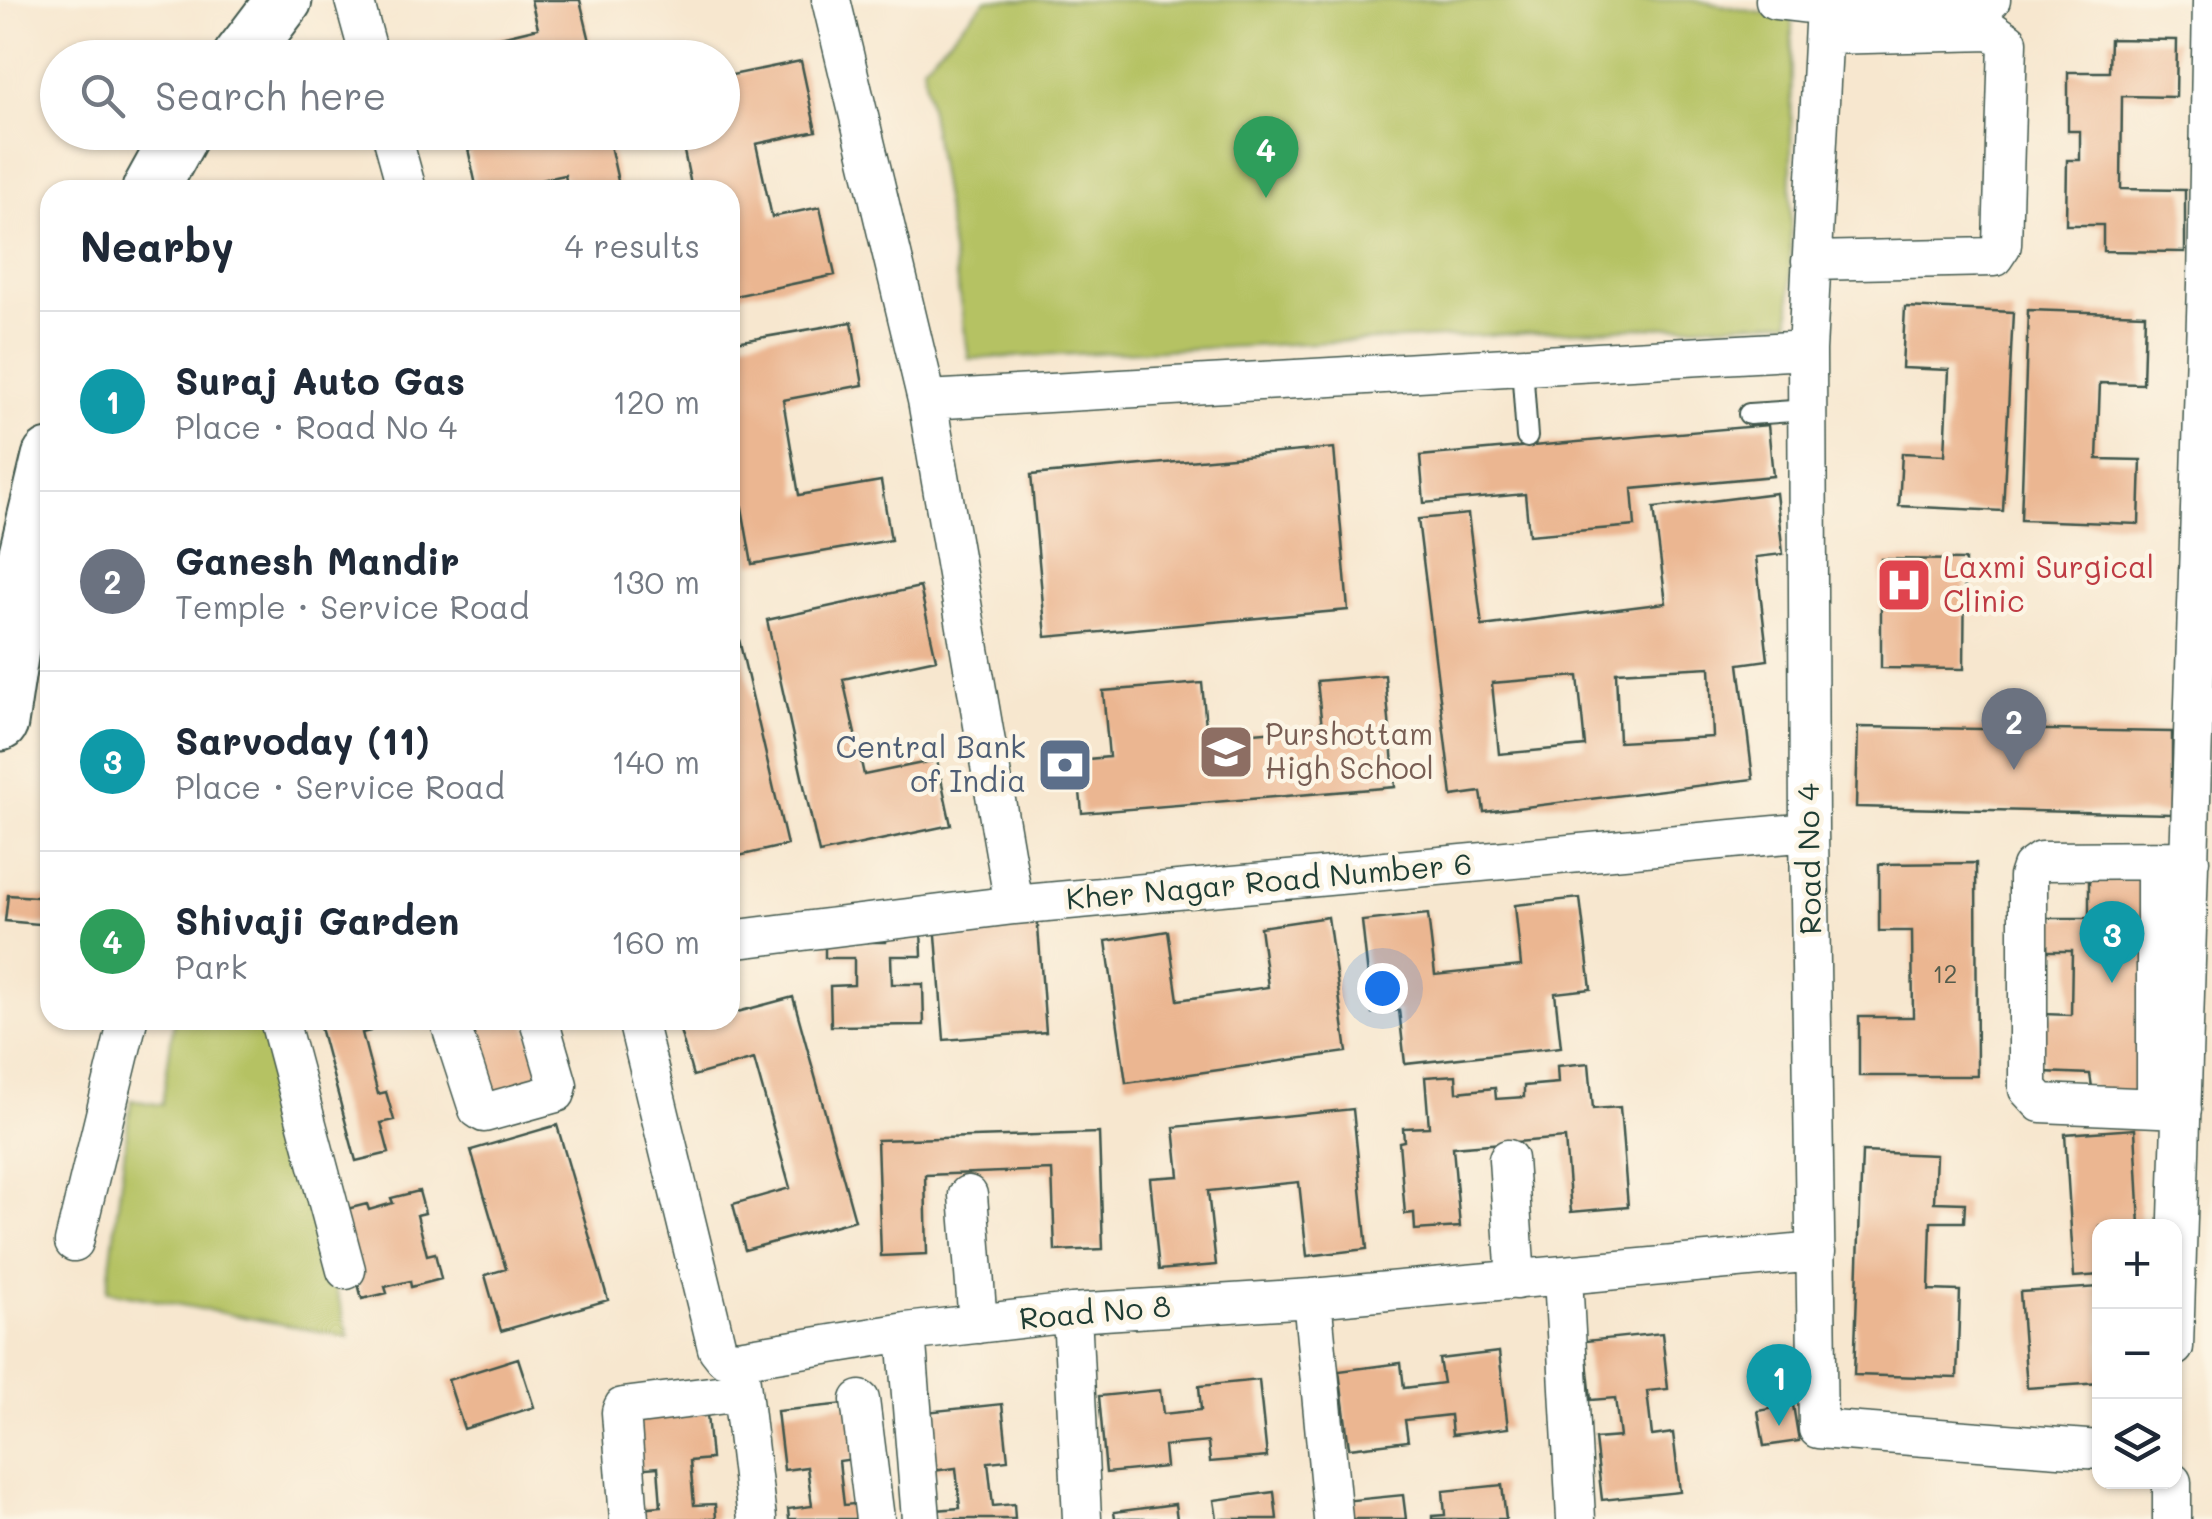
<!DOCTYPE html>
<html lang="en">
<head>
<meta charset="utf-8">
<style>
  :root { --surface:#fff; --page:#f2f2f3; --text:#1f2937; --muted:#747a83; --line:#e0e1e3; --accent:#111827 }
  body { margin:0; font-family:Mali,sans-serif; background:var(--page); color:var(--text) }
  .controls { position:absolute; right:30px; bottom:30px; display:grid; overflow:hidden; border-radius:20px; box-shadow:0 2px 8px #0004 }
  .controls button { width:90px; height:90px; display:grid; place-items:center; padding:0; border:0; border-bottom:2px solid var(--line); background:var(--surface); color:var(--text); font:50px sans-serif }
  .you { position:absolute; left:1382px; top:988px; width:35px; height:35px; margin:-25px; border:8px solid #fff; border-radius:50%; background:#1a73e8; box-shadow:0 0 0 15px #1a73e833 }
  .badge { display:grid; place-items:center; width:65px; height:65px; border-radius:50%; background:var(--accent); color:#fff; font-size:32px; font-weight:700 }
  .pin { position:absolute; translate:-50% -82px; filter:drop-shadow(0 2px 5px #0008) }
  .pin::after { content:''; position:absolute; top:52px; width:35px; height:30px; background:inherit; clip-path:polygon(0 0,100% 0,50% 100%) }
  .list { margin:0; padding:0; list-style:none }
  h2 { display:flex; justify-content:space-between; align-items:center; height:130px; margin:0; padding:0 40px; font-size:42px }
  h2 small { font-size:32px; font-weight:400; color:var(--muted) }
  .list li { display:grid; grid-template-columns:65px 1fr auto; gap:30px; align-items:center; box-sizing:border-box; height:180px; padding:0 40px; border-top:2px solid var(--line) }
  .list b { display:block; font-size:38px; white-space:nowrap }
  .list p { margin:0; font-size:32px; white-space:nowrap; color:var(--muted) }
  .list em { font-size:32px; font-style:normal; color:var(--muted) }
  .icon { flex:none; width:55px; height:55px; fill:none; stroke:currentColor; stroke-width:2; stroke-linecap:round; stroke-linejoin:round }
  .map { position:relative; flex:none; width:2212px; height:1519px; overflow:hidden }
  .search { position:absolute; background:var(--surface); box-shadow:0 2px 8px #0004; left:40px; top:40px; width:700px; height:110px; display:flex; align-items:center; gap:25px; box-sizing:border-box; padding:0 35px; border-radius:55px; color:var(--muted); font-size:38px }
  .panel { position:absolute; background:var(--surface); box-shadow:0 2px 8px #0004; left:40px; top:180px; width:700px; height:850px; border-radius:30px }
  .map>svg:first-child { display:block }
  .green { fill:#b5c263; stroke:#6a804c; stroke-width:2.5 }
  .building { fill:#ebb691; fill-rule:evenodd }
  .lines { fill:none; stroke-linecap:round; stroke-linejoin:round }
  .lane-casing { stroke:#3f564b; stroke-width:24 }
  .street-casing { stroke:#3f564b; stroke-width:41 }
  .secondary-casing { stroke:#3f564b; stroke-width:59 }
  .lane { stroke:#fff; stroke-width:20 }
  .street { stroke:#fff; stroke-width:38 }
  .secondary { stroke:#fff; stroke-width:55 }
  .labels { text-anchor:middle; stroke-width:9; stroke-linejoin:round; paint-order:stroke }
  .number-label { font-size:25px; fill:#525b4b }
  .health-label { font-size:30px; fill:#be3a42; stroke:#fcf5e5; text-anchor:start }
  .education-label { font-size:30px; fill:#785e54; stroke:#fcf5e5; text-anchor:start }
  .service-label { font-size:30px; fill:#4e5e75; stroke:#fcf5e5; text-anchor:end }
  .street-label { font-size:30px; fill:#1f3d34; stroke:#fcf5e5 }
</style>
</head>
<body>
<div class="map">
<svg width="2212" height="1519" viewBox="0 0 2212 1519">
  <rect width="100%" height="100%" fill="#fcf5e5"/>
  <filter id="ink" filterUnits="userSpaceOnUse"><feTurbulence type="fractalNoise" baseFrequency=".01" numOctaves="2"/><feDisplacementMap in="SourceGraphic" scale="20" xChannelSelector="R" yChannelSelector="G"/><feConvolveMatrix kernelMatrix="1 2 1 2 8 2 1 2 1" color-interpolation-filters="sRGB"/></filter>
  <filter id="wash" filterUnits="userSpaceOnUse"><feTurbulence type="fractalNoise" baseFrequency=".0048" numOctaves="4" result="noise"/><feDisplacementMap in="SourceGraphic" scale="40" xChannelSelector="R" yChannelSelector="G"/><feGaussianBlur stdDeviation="2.25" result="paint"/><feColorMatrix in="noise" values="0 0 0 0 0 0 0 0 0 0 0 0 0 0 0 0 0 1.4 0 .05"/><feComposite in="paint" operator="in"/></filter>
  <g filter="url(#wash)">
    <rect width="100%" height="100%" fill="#f7e7cf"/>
    <path class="green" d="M986 0H1694L1792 19 1790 321 969 359 923 66Z
      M174 1020H262L349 1337 107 1291 131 1100 162 1105Z"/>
    <g id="blocks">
      <path class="building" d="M531 0H580L594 58H461L459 47 538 28Z
        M2110 39 2177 40 2176 97 2122 96 2121 189 2185 190V252L2103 251V225H2066L2067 160H2080V131H2068V72H2109Z
        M801 61 816 131 756 144 772 217 820 207 835 275 730 297V190H692L680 132H722V77Z
        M547 132H607L620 190H568L565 175 493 190H477L468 149Z
        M1905 307 2013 312 2003 511 1899 506 1902 453 1945 455 1949 370 1902 368Z
        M2028 310 2145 314 2143 384 2100 383 2097 459 2141 460 2139 524 2021 520Z
        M852 322 863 385 783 400 799 495 881 481 891 540 752 564 730 440V343Z
        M1768 425 1773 476 1632 489 1635 526 1529 535 1525 494 1424 503 1420 456Z
        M1334 448 1348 610 1046 637 1031 475Z
        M1776 493 1783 554 1756 557 1768 660 1739 664 1753 779 1484 812 1481 792 1452 796 1418 519 1468 514 1482 626 1666 603 1654 508ZM1710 667 1713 737 1619 742 1616 672ZM1578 676 1585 746 1499 754 1492 683Z
        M1881 559 1965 560 1964 669 1881 668Z
        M920 587 936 659 843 679 864 775 937 760 951 825 819 853 767 620Z
        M730 601 787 845 730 858Z
        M1385 675 1395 787 1082 813 1077 760 1109 757 1103 691 1202 683 1207 737 1322 727 1317 681Z
        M1858 727 2172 732V814L1856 807Z
        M1976 863 1977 1076H1859V1017H1913L1912 931H1879V864Z
        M2089 877 2150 878 2140 1096 2093 1094 2090 1074 2043 1072V1014L2071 1015 2072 951H2042L2043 918H2089Z
        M8 895 50 898V925L5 921Z
        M1580 898 1591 989 1555 993 1561 1047 1405 1064 1399 1010 1372 1013 1362 921 1428 914 1435 975 1521 966 1515 905Z
        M1037 914 1046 1032 944 1040 935 922Z
        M1328 917 1347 1052 1126 1083 1106 941 1168 931 1178 1000 1268 987 1260 927Z
        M921 928 922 956H891L892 984H923L924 1025 831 1026 830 986 854 985V958H825V931L854 942H885V929Z
        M793 997 855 1220 745 1250 733 1204 790 1188 754 1059 693 1076 679 1027 707 1020H730V1014Z
        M318 1020H367L370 1031 362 1033 378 1094 386 1092 394 1120 381 1123 389 1153 356 1161Z
        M458 1020H525L546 1089 485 1107Z
        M1589 1063 1593 1109 1620 1107 1628 1207 1571 1212 1565 1138 1453 1147 1460 1227 1415 1230 1414 1213 1405 1214 1399 1142 1404 1141 1403 1128 1429 1127 1425 1077 1456 1075 1457 1092 1495 1088 1496 1099 1524 1097V1086L1558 1083 1557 1066Z
        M1353 1109 1367 1249 1307 1256 1299 1182 1208 1191 1216 1265 1159 1270 1150 1178 1179 1176 1174 1127Z
        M557 1125 608 1300 501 1331 485 1275 506 1269 471 1150Z
        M2135 1129 2140 1226H2100V1275L2074 1277 2065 1134Z
        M1099 1133 1103 1249 1055 1251 1052 1170 925 1175 927 1254 881 1256 877 1140Z
        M1862 1152 1936 1155 1934 1202 1965 1203 1964 1222H1931L1929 1290 1960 1291 1957 1378 1854 1375Z
        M419 1191 425 1213 417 1215 427 1255 435 1253 441 1279 411 1287 410 1281 385 1287 387 1293 362 1299 339 1211 367 1204 369 1210 393 1203 391 1198Z
        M2100 1287V1383L2027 1388 2020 1292Z
        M1662 1333 1668 1389 1647 1391 1652 1436 1673 1433 1680 1492 1602 1500 1595 1439 1620 1437 1615 1398 1591 1400 1585 1341Z
        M1499 1352 1508 1428 1452 1435 1450 1415 1405 1420 1408 1441 1349 1448 1339 1371 1401 1363 1404 1388 1443 1383 1439 1359Z
        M518 1358 534 1407 464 1429 448 1380Z
        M1259 1380 1267 1457 1210 1462 1208 1442 1164 1446 1166 1467 1106 1473 1099 1396 1160 1390 1163 1414 1201 1410 1199 1386Z
        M706 1403 711 1459 690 1461 694 1505 715 1504 716 1519H638L637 1508 661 1506 658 1467 634 1469 629 1409Z
        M854 1403 860 1458 839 1461 844 1505 865 1503 867 1519H789L788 1509 812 1506 807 1467 784 1470 777 1411Z
        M1002 1404 1008 1460 988 1462 993 1506 1014 1504 1015 1519H937L936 1510 960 1508 956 1468 932 1471 925 1412Z
        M1793 1405 1799 1441 1764 1446 1758 1411Z
        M1502 1485 1506 1519H1432V1516L1445 1515 1443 1491Z
        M1274 1492 1277 1519H1217L1214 1500Z
        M1403 1495 1406 1519H1344L1342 1501Z
        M1175 1504 1177 1519H1115L1114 1512Z"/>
    </g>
  </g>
  <g filter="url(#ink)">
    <use href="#blocks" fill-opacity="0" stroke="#3f564b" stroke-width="2.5"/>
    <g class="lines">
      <g class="lane-casing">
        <path id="lane" d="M1522 366 1527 437
          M1749 414 1808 410"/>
      </g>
      <g class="street-casing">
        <path id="street" d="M354 0 370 58
          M831 0 927 400 1014 905
          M1775 0 1825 6 1985 3 1991 0
          M1825 6 1807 350 1809 832 1818 1429 2100 1450
          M391 132 407 190
          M1811 261 1994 257 2002 245 2008 42 1992 31 1825 35
          M927 400 1807 350
          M2156 861V1108
          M730 940 1014 905 1809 832
          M279 1020 346 1270
          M449 1020 478 1109 484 1113 556 1093 558 1085 539 1020
          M637 1020 717 1348 724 1357 738 1359 906 1332 1072 1313 1312 1298 1816 1252
          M2182 1109 2041 1103 2028 1089V877L2031 868 2041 861 2190 860
          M1508 1159 1516 1280
          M968 1195 978 1324
          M74 1242 128 1020
          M1563 1276 1576 1519
          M1312 1298 1333 1519
          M1072 1313 1082 1519
          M906 1332 921 1519
          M2174 1347 2207 284 2212 0
          M739 1366 757 1519
          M860 1400 875 1519
          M2172 1482V1519
          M629 1519 621 1412 623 1407 742 1392"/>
      </g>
      <g class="secondary-casing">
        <path id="secondary" d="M240 58 284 0
          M150 190 182 132
          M0 723 23 570 50 457"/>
      </g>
      <use href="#lane" class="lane"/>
      <use href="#street" class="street"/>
      <use href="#secondary" class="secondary"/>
    </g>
  </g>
  <defs>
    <g id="hospital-square" transform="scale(2.875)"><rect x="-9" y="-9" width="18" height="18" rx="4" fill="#e0444e" stroke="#fcf5e5"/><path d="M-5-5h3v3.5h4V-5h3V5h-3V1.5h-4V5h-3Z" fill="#fff"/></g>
    <g id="school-square" transform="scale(2.875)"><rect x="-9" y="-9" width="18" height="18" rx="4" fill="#8d6e63" stroke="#fcf5e5"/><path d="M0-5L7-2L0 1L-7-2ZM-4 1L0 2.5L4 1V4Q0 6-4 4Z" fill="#fff"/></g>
    <g id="bank-square" transform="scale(2.875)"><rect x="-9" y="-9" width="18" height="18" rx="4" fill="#5c6f8a" stroke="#fcf5e5"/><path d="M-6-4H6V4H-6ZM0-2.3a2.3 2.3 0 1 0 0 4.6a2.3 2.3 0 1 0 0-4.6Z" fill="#fff"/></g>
  </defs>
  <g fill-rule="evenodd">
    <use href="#hospital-square" x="1904" y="585"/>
    <use href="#school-square" x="1226" y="752"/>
    <use href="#bank-square" x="1065" y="765"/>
  </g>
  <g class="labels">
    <g class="number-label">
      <text x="1945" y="983">12</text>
    </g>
    <g class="health-label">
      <text x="1943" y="578">Laxmi Surgical<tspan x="1943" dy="34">Clinic</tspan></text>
    </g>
    <g class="education-label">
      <text x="1265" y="745">Purshottam<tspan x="1265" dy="34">High School</tspan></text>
    </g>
    <g class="service-label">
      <text x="1026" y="758">Central Bank<tspan x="1026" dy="34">of India</tspan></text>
    </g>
    <g class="street-label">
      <text transform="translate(1810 859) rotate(-91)" y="10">Road No 4</text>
      <text transform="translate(1269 882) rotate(-5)" y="10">Kher Nagar Road Number 6</text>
      <text transform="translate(1095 1313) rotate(-5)" y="10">Road No 8</text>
    </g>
  </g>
</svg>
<div class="controls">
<button>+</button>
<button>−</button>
<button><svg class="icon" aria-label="layers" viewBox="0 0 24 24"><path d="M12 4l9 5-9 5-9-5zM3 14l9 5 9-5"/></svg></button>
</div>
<div class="you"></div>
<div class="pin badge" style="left:1779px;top:1426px;background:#0f9aa8">1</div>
<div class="pin badge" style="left:2014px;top:770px;background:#6b7280">2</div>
<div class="pin badge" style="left:2112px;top:983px;background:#0f9aa8">3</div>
<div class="pin badge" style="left:1266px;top:198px;background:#2e9e5b">4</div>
<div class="search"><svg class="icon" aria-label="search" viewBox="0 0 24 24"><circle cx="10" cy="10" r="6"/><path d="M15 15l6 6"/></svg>Search here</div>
<section class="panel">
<h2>Nearby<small>4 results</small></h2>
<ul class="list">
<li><span class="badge" style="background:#0f9aa8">1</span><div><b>Suraj Auto Gas</b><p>Place · Road No 4</p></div><em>120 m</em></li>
<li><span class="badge" style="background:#6b7280">2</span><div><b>Ganesh Mandir</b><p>Temple · Service Road</p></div><em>130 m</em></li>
<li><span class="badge" style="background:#0f9aa8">3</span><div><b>Sarvoday (11)</b><p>Place · Service Road</p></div><em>140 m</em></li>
<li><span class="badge" style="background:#2e9e5b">4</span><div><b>Shivaji Garden</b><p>Park</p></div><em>160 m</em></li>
</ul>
</section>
</div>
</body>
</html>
